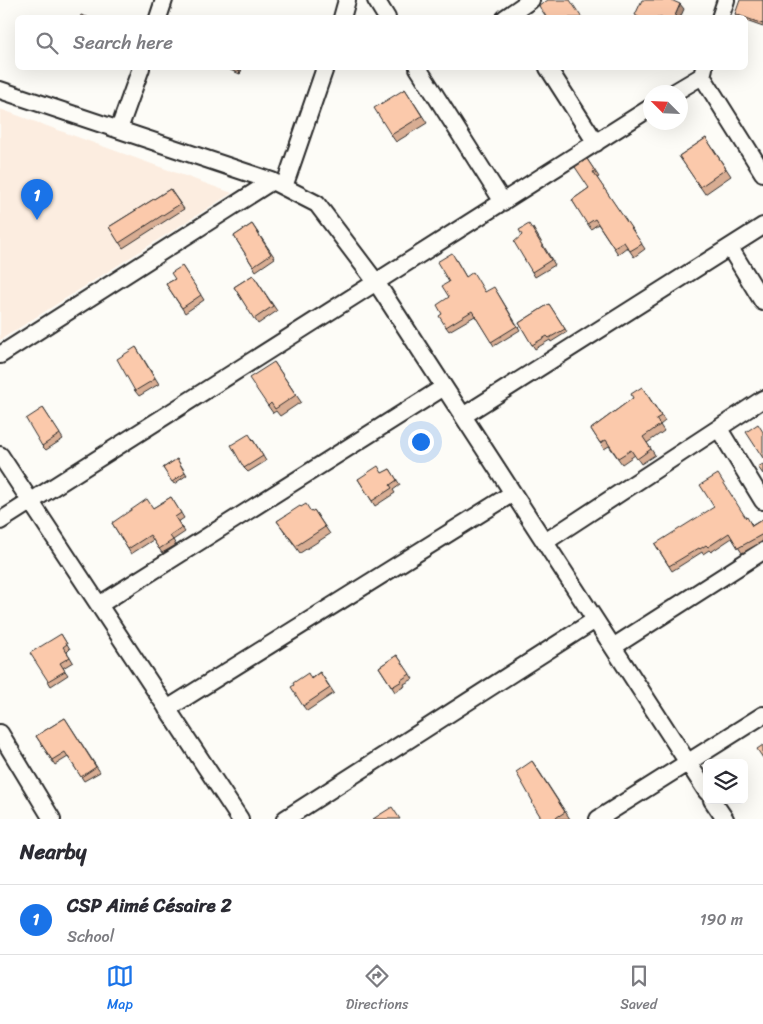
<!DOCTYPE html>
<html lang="en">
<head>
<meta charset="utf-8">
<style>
  :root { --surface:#fff; --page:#f2f2f3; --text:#2b2b33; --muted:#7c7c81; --line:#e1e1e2; --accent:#1a73e8 }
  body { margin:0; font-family:Sriracha,sans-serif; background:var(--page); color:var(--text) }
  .controls { position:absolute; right:15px; bottom:15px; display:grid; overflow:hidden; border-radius:8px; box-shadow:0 5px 20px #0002 }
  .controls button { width:45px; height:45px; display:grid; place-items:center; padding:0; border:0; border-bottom:1px solid var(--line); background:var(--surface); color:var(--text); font:25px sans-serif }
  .compass { position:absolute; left:643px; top:85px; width:45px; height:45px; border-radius:50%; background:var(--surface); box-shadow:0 5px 20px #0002; rotate:294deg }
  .you { position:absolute; left:420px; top:441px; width:18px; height:18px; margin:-12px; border:4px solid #fff; border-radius:50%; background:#1a73e8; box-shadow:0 0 0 8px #1a73e833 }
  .badge { display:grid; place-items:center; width:32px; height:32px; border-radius:50%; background:var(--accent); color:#fff; font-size:16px; font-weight:700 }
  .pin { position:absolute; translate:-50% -41px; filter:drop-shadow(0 1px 2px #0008) }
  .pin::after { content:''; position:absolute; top:26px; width:18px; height:15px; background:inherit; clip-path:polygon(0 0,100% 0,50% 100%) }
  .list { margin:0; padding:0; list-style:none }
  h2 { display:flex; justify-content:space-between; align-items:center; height:65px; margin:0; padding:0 20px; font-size:21px }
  h2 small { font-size:16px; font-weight:400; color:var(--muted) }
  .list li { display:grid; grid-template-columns:32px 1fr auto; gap:15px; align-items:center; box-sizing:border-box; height:70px; padding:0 20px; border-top:1px solid var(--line) }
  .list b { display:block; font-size:19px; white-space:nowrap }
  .list p { margin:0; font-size:16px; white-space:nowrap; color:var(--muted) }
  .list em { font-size:16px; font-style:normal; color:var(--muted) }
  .icon { flex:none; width:28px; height:28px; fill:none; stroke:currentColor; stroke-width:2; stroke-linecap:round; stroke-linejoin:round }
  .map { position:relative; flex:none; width:763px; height:819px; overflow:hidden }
  .search { position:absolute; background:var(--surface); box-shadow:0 5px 20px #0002; left:15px; right:15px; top:15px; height:55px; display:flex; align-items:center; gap:12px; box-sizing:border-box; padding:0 18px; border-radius:8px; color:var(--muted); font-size:19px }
  .sheet { height:135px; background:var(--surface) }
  nav { display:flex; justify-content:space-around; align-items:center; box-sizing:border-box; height:70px; border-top:1px solid var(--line); background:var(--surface); font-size:14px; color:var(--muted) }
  nav a { display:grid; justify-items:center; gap:2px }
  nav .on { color:var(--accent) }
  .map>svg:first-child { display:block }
  .built { fill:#fcede0 }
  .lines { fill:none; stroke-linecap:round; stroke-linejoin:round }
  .street-casing { stroke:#2b2b2b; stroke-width:20 }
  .street { stroke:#fdfcf7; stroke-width:16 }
  .wall { fill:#d8ad93; stroke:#2b2b2b }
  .shaded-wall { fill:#b08d78; stroke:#2b2b2b }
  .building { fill:#fbc9ab; stroke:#2b2b2b }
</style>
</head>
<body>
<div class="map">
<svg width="763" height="819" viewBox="0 0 763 819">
  <rect width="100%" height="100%" fill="#fdfcf7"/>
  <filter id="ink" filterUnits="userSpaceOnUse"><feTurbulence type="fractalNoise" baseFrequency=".02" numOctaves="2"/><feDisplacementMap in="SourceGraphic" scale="10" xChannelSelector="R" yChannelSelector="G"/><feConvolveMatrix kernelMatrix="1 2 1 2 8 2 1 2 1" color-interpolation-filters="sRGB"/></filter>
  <g filter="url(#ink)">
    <path class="built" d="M0 109 232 193 0 340Z"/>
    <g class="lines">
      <g class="street-casing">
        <path id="street" d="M376 0 387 18
          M158 18 164 0
          M342 18 347 0
          M505 18 531 0
          M720 18 726 0
          M418 68 503 202
          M548 68 596 143
          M702 76 763 173
          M0 90 272 181 317 204 376 282 707 792
          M675 92 702 76 704 68
          M119 129 141 68
          M284 187 325 68
          M730 248 763 302
          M0 355 272 181
          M463 416 763 226
          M719 429 763 501
          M0 455 240 819
          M0 521 650 108
          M545 542 763 399
          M99 605 444 387
          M613 647 763 551
          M167 709 513 493
          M0 733 52 819
          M712 800 725 819
          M285 819 595 620
          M598 819 763 715"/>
      </g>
      <use href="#street" class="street"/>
    </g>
    <path class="wall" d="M763 0V27L746 21V18H738L735 14Z
      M228 68H242L240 74 230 70Z
      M405 89 427 123 396 142 391 135Z
      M706 138 731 176 705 194 679 156Z
      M587 159 599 177 597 178 645 249 634 257 627 247 618 254 598 224 591 229 572 200 589 188Z
      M170 189 184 209 123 248 109 227Z
      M252 224 275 258 256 271 234 236Z
      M533 228 555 265 535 277 532 272Z
      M455 258 466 277 485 292H497L520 330 494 346 475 316 449 331 446 327 442 314 449 297V282Z
      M182 266 204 300 185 313 166 284 175 279Z
      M253 275 277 311 258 324 234 287Z
      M549 304 567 332 551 342 550 340 535 349 519 323Z
      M136 347 159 384 139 396 135 391Z
      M274 362 301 402 280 416 276 411 273 413 268 406Z
      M642 387 665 421 660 425 664 431 647 443 655 455 641 464 635 455 622 464 609 446 604 449 591 429 633 398Z
      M43 408 63 439 46 450 42 446Z
      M252 438 266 461 248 472 244 468Z
      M177 459 187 475 174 484 163 468Z
      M390 469 400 485 393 490 395 493 375 506 358 479 383 473Z
      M171 497 184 518 178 522 185 532 173 540 176 545 162 553 153 540 131 554 112 523 153 508Z
      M301 507 312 512 314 510 330 534 300 553 277 521Z
      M746 518 753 525 763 519V541L742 553 732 538 711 552 709 550 703 554 702 552 672 571 655 544Z
      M61 634 70 649 67 652 73 662 63 668 68 675 51 686 48 681Z
      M397 655 413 679 404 684 405 686 395 692 379 667Z
      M320 672 334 693 307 711 303 706 311 678Z
      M65 718 100 772 84 781 68 757 55 765 36 736Z
      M532 761 537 768 570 819H542L533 802Z"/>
    <path class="shaded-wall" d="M680 4 684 9 680 18H674Z
      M240 68H242L240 74 239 71Z"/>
    <path class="building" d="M548 0H570L582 18H547L539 6Z
      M642 0H671L680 4 674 18H640L635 15Z
      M740 0H763V24L735 14Z
      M81 15 90 18H80Z
      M228 68H240L239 71Z
      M405 89 422 116 391 135 374 108Z
      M706 138 726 169 700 187 679 156Z
      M587 159 595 171 593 172 642 244 630 251 624 242 614 248 595 219 587 224 572 200 589 188 575 167Z
      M170 189 180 204 119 243 109 227Z
      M252 224 271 254 253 266 234 236Z
      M529 224 551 260 532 272 514 242 522 235 519 230Z
      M452 253 466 277 473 272 485 292 494 287 517 326 491 342 472 311 446 327 439 316 442 314 437 305 449 297 442 286 449 282 437 262Z
      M182 266 201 295 182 308 166 284 175 279 171 273Z
      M253 275 273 306 254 319 234 287Z
      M549 304 565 329 549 338 547 336 532 345 519 323Z
      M136 347 155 379 135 391 117 359Z
      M274 362 296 395 275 409 271 403 268 406 249 378Z
      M642 387 661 416 656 419 660 425 643 437 651 449 637 459 631 450 618 458 606 440 600 443 591 429 633 398 631 394Z
      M43 408 60 434 42 446 26 419Z
      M758 424 763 432V458L746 432Z
      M249 434 263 456 244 468 231 445Z
      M177 459 185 473 172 482 163 468Z
      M763 464V474L758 467Z
      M378 466 382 473 390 469 397 480 390 485 392 488 372 501 358 479Z
      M718 474 746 518 747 517 752 526 763 519V534L738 548 729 533 708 547 706 545 700 549 699 548 669 566 655 544 714 507 700 485Z
      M171 497 181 513 175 517 182 528 170 536 173 540 159 549 150 535 128 549 112 523 147 499 153 508Z
      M306 504 311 512 314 510 325 527 296 546 277 521 300 506 301 507Z
      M61 634 67 644 63 647 70 657 60 663 65 671 48 681 30 653Z
      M397 655 410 674 401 680 402 681 392 687 379 667Z
      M320 672 330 688 303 706 291 687 294 685 293 683 308 673 311 679Z
      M65 718 96 767 81 777 65 752 52 760 36 736Z
      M763 745V758L757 749Z
      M532 761 565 812 554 819H542L532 803 533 802 516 772Z
      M392 807 400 819H373Z"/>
  </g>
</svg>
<div class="controls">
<button><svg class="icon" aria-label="layers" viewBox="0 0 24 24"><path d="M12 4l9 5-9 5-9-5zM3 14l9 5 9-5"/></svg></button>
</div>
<svg class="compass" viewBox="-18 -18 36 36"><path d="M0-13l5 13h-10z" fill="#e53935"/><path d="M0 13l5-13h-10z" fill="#7c7c81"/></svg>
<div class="you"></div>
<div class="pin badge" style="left:37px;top:220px">1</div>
<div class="search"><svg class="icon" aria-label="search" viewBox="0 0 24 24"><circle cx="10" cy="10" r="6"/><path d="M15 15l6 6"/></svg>Search here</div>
</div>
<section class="sheet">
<h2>Nearby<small></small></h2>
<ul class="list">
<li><span class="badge">1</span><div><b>CSP Aimé Césaire 2</b><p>School</p></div><em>190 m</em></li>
</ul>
</section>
<nav>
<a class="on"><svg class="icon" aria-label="map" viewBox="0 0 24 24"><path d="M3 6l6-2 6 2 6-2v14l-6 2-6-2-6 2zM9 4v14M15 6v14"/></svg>Map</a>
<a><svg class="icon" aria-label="directions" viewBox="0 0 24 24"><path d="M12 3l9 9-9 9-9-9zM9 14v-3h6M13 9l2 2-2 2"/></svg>Directions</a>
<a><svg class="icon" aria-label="saved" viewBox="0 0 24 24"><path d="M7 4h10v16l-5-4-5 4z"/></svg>Saved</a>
</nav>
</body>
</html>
